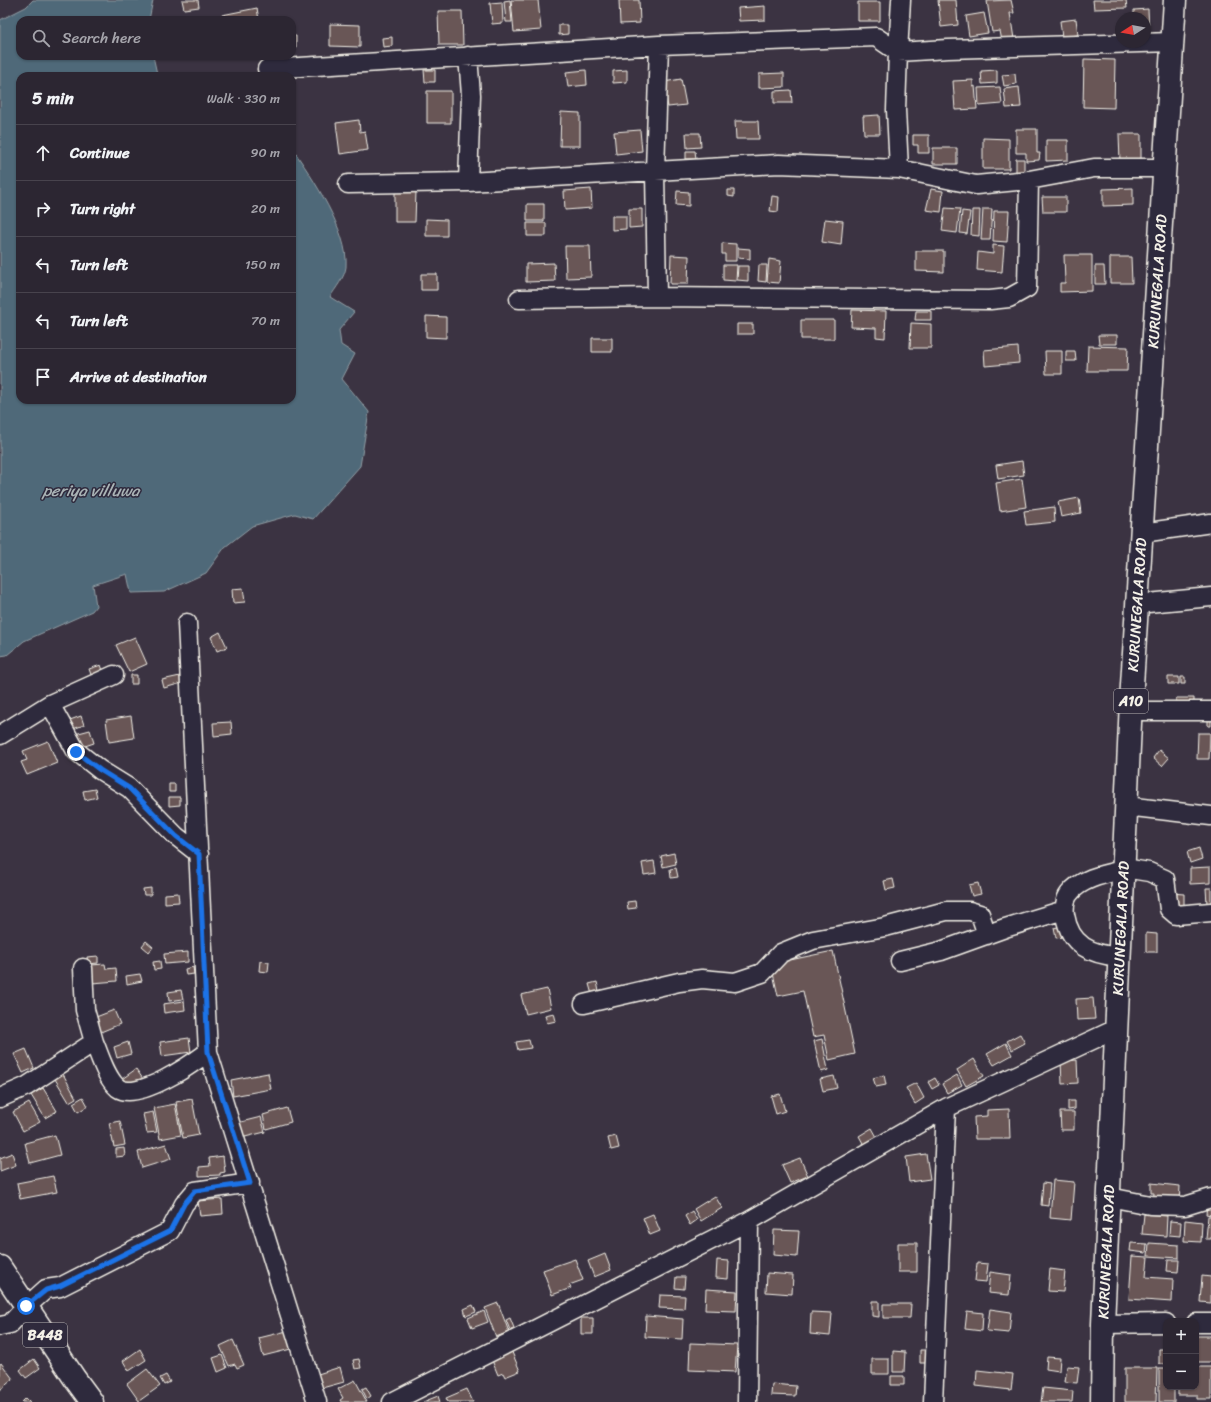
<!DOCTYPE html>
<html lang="en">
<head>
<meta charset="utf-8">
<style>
  :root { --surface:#2c2632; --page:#342e3a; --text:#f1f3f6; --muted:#a6a5ac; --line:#48434d }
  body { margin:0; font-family:Sriracha,sans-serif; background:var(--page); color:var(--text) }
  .controls { position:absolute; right:12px; bottom:12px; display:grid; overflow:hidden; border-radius:8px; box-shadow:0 1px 3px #0004 }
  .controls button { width:36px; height:36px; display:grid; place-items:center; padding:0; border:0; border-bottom:1px solid var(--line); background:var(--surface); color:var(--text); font:20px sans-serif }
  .compass { position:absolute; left:1115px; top:12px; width:36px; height:36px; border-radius:50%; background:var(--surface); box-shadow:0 1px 3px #0004; rotate:259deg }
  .stop { position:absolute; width:12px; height:12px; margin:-9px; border:3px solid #1a73e8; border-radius:50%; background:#fff }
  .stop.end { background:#1a73e8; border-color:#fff; box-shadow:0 1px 4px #0008 }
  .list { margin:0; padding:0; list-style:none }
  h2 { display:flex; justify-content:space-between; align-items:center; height:52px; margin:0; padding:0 16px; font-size:17px }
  h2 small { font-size:13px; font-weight:400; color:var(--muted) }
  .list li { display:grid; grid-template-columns:26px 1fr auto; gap:12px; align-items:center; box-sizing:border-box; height:56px; padding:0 16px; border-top:1px solid var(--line) }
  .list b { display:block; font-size:15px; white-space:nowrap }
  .list em { font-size:13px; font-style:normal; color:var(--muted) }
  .icon { flex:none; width:22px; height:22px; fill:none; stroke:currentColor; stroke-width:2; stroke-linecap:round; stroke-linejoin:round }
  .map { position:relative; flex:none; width:1211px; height:1402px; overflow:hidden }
  .search { position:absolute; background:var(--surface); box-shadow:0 1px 3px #0004; left:16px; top:16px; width:280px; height:44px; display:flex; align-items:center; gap:10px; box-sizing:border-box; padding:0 14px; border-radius:12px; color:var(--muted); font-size:15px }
  .panel { position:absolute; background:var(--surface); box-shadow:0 1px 3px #0004; left:16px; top:72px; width:280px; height:332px; border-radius:12px }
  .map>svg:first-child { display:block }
  .water { fill:#506979; stroke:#929fa5 }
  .building { fill:#695757; stroke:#f4f1e8 }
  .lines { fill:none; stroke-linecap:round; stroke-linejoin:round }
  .minor-casing { stroke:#f4f1e8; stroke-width:21 }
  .major-casing { stroke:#f4f1e8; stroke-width:25 }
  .highway-casing { stroke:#f4f1e8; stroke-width:25 }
  .minor { stroke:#2f2a3d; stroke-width:18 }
  .major { stroke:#2f2a3d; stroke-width:22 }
  .highway { stroke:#2f2a3d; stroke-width:22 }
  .route { stroke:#1a73e8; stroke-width:5 }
  .labels { text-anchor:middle; stroke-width:3; stroke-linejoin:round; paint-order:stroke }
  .shield { fill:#2f2a3d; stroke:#b9b5b5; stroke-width:1 }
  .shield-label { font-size:14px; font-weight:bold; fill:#f4f1e8 }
  .street-label { font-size:15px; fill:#f4f1e8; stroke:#2f2a3d }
  .water-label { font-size:16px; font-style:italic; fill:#aab4b6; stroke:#2f2a3d }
</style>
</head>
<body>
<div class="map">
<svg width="1211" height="1402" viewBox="0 0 1211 1402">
  <rect width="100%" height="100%" fill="#3b3342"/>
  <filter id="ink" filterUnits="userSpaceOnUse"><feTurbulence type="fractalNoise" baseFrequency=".025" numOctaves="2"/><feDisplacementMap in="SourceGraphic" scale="8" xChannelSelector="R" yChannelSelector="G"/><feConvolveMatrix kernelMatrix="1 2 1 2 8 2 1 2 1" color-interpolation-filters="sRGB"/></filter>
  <g filter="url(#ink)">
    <path class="water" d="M33 0H153L149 20H20V56H153L157 74 163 76H20V400H292V148C312 177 349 232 346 267 345 277 335 289 330 297L354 312 339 330 341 345 355 354 342 379 369 412 360 466 313 519 295 514 252 526 225 547 206 573 164 592 131 593 127 574 93 585 96 606 92 611 24 641 7 655 0 656V20L26 7Z"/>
    <path class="building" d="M182 0H198L199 7 184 9Z
      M510 0 512 22H506L504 1Z
      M511 0H538L541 30 514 32Z
      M619 0H639L640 23 620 24Z
      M938 0H956L958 25 941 27Z
      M1011 0 1014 13H1010L1014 39 1002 41 1000 31 992 32 987 1Z
      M1093 0H1126L1127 8 1094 9Z
      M502 2 503 23 492 24 490 3Z
      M858 2H880V21H858Z
      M765 6V20L739 21 738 8Z
      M257 8 259 20H223L222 15Z
      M1148 9 1149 31H1145V18H1134V10Z
      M438 11H462L463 45H439Z
      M984 13 988 33 969 36 966 16Z
      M1076 19 1078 35 1062 37 1060 21Z
      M330 24 360 25V47L330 46Z
      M559 25H568V34L559 35Z
      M292 36H296V48H292Z
      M392 37V46L383 47 382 38Z
      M1084 59 1115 60 1114 108 1083 107Z
      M424 70H435V82H425Z
      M586 70 587 85 568 87 566 72Z
      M627 70V82L613 83V71Z
      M997 70V83L982 84 981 71Z
      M784 73V87L759 88V74Z
      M1015 74 1016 84 1004 86 1002 75Z
      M681 79 686 105 668 107 664 82Z
      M973 80V87L975 86 977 109 955 110 953 81Z
      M1000 87 1002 104 979 106 978 88Z
      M1019 87 1021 107 1006 108 1004 89Z
      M791 90 792 103H774V91Z
      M427 91H451V123H427Z
      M561 112 580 113V146H560Z
      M879 115 880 134H864L863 116Z
      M359 120 360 132 365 131 368 150 340 154 336 123Z
      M735 121H758L759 139H736Z
      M1016 129H1037V153H1040L1039 160 1026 161V153H1016Z
      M640 130 642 151 616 154 614 132Z
      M686 133H700L701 147 687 148Z
      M1119 134H1141V161L1120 162Z
      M913 135H929V153H918V145H913Z
      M983 138 1009 139V169H983Z
      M1046 140H1068V160L1046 161Z
      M933 148H957V164H933Z
      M686 151H695L696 159H686Z
      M1016 159H1024V172H1016Z
      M1133 188V205L1103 206V189Z
      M591 189 592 208 565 210 564 191Z
      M931 189 943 191 941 212 926 210Z
      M728 190H734V197L728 196Z
      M395 191H416L415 222H395Z
      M677 191 689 192V206L676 205Z
      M772 196 779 197 778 212 770 211Z
      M1042 197H1066V212H1043Z
      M527 204H544V221H527Z
      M945 208 960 209 957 233 942 231Z
      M629 209H642V227L629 228Z
      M983 209H992L990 240H981Z
      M972 210H980L979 236 971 235Z
      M962 211 970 212 967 234 960 233Z
      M994 211H1009L1007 242 993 241Z
      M612 216H626V229L612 230Z
      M426 219 447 220V236H426Z
      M825 219 843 221 841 245 822 242Z
      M527 223H546V236H527Z
      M722 243 736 244V261H725V254H722Z
      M993 245 1004 246 1002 272 977 270 978 252 993 254Z
      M565 246H590L591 277 566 278Z
      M738 248 750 249V259L738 258Z
      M916 251H944V272L916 271Z
      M671 255 689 256 688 284H670Z
      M1064 255H1092V291L1060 292V283H1065Z
      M1110 257H1131L1132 283H1110Z
      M769 259 781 261 779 283 767 282Z
      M554 263 555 281 526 282V264Z
      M723 265H737L736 281 723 280Z
      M759 265H767L766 282 758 281Z
      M738 266H748V281L737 280Z
      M1095 266H1104L1105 284H1095Z
      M421 274H437V290H421Z
      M852 310 886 311 885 338 876 337V328L851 327Z
      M916 311H931V320H915Z
      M426 316 446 317V338L426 337Z
      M801 320H834V339H801Z
      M911 323 931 324V348H910Z
      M737 324H753V334H737Z
      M1098 335H1117V344H1099Z
      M592 338H612V352H592Z
      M1088 346 1128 347 1127 371H1087Z
      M1018 347 1019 363 985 366 984 350Z
      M1045 351H1062V374H1046Z
      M1066 351H1075L1076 361H1066Z
      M1022 461 1024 475 998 479 996 465Z
      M1022 479 1026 507 1000 511 996 483Z
      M1079 498 1081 513 1061 517 1058 502Z
      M1054 507 1055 522 1026 525 1024 511Z
      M243 588 245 602 233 603 232 589Z
      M220 632 227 647 217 651 211 637Z
      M135 637 147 664 129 672 116 645Z
      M101 665 105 676 93 680 89 669Z
      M131 675H137V684H131Z
      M180 676 182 683 164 688 162 680Z
      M1168 677H1179V684H1168Z
      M1181 677H1185V684H1181Z
      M1176 698H1194V707L1176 708Z
      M81 716 84 725 73 729 70 720Z
      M131 716 134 738 109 742 106 720Z
      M1208 718H1211V726H1208Z
      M231 722 232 734 214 736 213 723Z
      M90 730 94 743 79 748 75 734Z
      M1198 733H1210L1209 759H1197Z
      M48 741 57 763 27 775 21 762 27 760 23 751Z
      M1159 750 1169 758 1162 766 1153 758Z
      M169 784H175V792H169Z
      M95 789 97 797 85 800 83 791Z
      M169 797H180V805L169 806Z
      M1199 848 1202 859 1190 863 1187 852Z
      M674 853 676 864 663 867 661 856Z
      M654 861 656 873 644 875 642 863Z
      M1210 867V883L1190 884V868Z
      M676 868 678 877 671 878 670 869Z
      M893 879 895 888 886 890 884 881Z
      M978 883 981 894 972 896 969 885Z
      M151 888V895H144L143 889Z
      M1206 888H1211V904H1207Z
      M178 893 179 902 165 903V894Z
      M1171 893 1184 894V907L1170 906Z
      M635 901 636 908 628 909 627 902Z
      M1061 926 1063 937 1056 938 1054 928Z
      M1146 933 1157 934V952H1146Z
      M146 941 153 947 149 952 142 946Z
      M833 951 855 1054 829 1060 824 1035 813 1037 803 991 778 996 771 964Z
      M188 952V962L165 964 164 954Z
      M98 956V963L88 964 87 957Z
      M160 961 161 969 154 970 153 962Z
      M260 961 269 962 268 972 259 971Z
      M105 964 106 969 116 968 117 981 92 983 91 965Z
      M193 967 194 974 186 975 185 969Z
      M140 974 142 981 127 984 126 976Z
      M597 982 600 996 593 998 589 984Z
      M547 989 551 1008 526 1014 521 995Z
      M181 990 183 999 169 1001 168 992Z
      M1093 998 1095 1019 1077 1020 1076 999Z
      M184 1001 185 1010 164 1013 163 1004Z
      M114 1010 120 1024 96 1034 91 1019Z
      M554 1013 556 1021 547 1023 545 1015Z
      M1020 1034 1025 1043 1012 1050 1007 1041Z
      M189 1038 191 1052 162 1056 160 1042Z
      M822 1039 828 1070 821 1072 814 1041Z
      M529 1040 531 1048 518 1050 516 1042Z
      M128 1042 131 1054 117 1058 114 1047Z
      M1006 1043 1012 1055 994 1065 987 1054Z
      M26 1049 34 1068 23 1073 14 1054Z
      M974 1059 984 1076 966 1086 957 1070Z
      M1077 1060 1078 1083 1062 1084 1061 1061Z
      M136 1069 143 1079 129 1089 122 1079Z
      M268 1073 271 1089 233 1096 231 1080Z
      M63 1074 76 1098 69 1102 55 1079Z
      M884 1075 886 1085 876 1087 873 1078Z
      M957 1075 962 1085 947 1093 942 1084Z
      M834 1076 837 1088 823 1091 820 1079Z
      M935 1078 939 1085 932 1089 928 1082Z
      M916 1083 924 1098 915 1104 906 1088Z
      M43 1088 57 1111 45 1118 31 1095Z
      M780 1094 785 1111 776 1114 771 1096Z
      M83 1097 88 1106 78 1112 73 1103Z
      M192 1099 199 1135 183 1138 176 1102Z
      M1068 1101H1075V1109L1068 1110Z
      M29 1103 40 1122 23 1131 13 1112Z
      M175 1104 181 1135 160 1139 154 1108Z
      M287 1108 291 1122 266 1129 263 1115Z
      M1009 1109 1010 1139H975L974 1117 987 1116V1110Z
      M153 1112 157 1132 147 1133 143 1114Z
      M1060 1112H1074V1130H1061Z
      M261 1117 265 1132 241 1138 237 1123Z
      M120 1121 125 1145 114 1147 109 1123Z
      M872 1128 877 1137 864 1145 859 1136Z
      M55 1135 60 1155 30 1163 25 1143Z
      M616 1136 619 1148 611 1150 608 1138Z
      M166 1144 171 1159 142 1168 138 1152Z
      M124 1148 125 1156 116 1157V1149Z
      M12 1153 16 1165 0 1171V1158Z
      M926 1154 930 1179 909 1182 906 1157Z
      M223 1156 225 1172 220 1173V1175L199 1176V1167L210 1166 209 1158Z
      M800 1158 808 1176 790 1183 782 1165Z
      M53 1176 57 1192 20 1199 17 1183Z
      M1053 1180 1074 1182 1071 1220 1050 1218Z
      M1043 1183 1050 1184 1048 1206 1041 1205Z
      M1151 1183 1180 1186 1179 1204 1153 1203 1154 1193H1151Z
      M715 1196 722 1208 701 1221 694 1209Z
      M222 1199 223 1214 200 1216 198 1201Z
      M1207 1204H1211V1215L1206 1214Z
      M692 1211 697 1220 690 1225 685 1216Z
      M653 1214 660 1231 650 1235 643 1218Z
      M1144 1214 1167 1216 1166 1236 1142 1234Z
      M1208 1216H1211V1239H1206Z
      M1185 1220 1202 1222 1201 1242 1184 1241Z
      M1170 1221 1181 1222 1180 1236 1169 1235Z
      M774 1230 799 1231 797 1257 773 1255Z
      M898 1243H917V1272H898Z
      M1131 1243 1147 1244 1146 1253 1130 1251Z
      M1149 1243 1179 1245V1258L1148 1256Z
      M605 1254 611 1270 594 1277 588 1261Z
      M1132 1256 1148 1257 1146 1277 1173 1279 1172 1302 1129 1299Z
      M575 1259 583 1280 569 1285 571 1288 552 1295 543 1270Z
      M717 1260 729 1261 728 1279 716 1278Z
      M1168 1260H1179L1178 1272 1167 1271Z
      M977 1263 988 1264 986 1282 975 1281Z
      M1050 1269 1065 1271 1063 1292 1048 1291Z
      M990 1272 1011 1275 1009 1295 988 1293Z
      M767 1273 793 1275 792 1294 766 1292Z
      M1202 1276 1211 1277V1303L1200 1302Z
      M676 1277H685L684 1289 675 1288Z
      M706 1289 737 1291 736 1311 705 1310Z
      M660 1295 685 1296 684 1309 659 1308Z
      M872 1301H879V1317L872 1316Z
      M498 1303 509 1332 496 1337 485 1308Z
      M883 1304H911L910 1318H883Z
      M473 1305 476 1312 466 1316 464 1309Z
      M990 1309 1011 1312 1009 1333 987 1331Z
      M484 1311 488 1322 472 1328 468 1318Z
      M967 1311 983 1313 982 1331 965 1329Z
      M811 1312 832 1313 830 1336 810 1334Z
      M646 1316 683 1319 682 1339 645 1337Z
      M510 1318 514 1328 510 1330 506 1320Z
      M581 1318H593V1334H581Z
      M287 1331 291 1349 263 1356 259 1338Z
      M1196 1336H1211V1362H1196Z
      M233 1340 244 1365 237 1368 235 1364 229 1366 220 1346Z
      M690 1343 737 1345 735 1372 689 1370Z
      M140 1349 146 1360 129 1371 123 1361Z
      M1159 1349H1166V1364H1159Z
      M511 1350 520 1371 505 1377 503 1373 498 1375 491 1358Z
      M920 1350H931L930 1363H920Z
      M893 1351 905 1352 904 1372H893Z
      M222 1355 227 1368 218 1372 213 1358Z
      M1047 1357 1060 1358 1059 1371 1046 1369Z
      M34 1359 40 1368 26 1378 20 1370Z
      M359 1359 361 1368 355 1369 353 1360Z
      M872 1359H889V1374H872Z
      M1 1363 13 1379 0 1390V1364Z
      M1067 1366 1079 1367 1077 1383 1065 1382Z
      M340 1367 344 1382 322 1388 318 1374Z
      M1196 1367H1211V1399H1197V1395H1178V1387H1196Z
      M1125 1368H1157L1156 1402H1125Z
      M147 1369 160 1386 139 1401 127 1384Z
      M1159 1369H1166V1387H1174V1402H1159Z
      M977 1370 1013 1374 1011 1390 976 1386Z
      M166 1375 170 1382 164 1385 160 1378Z
      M891 1376H904V1385H891Z
      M355 1380 367 1402H341L340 1400 343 1398 338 1389Z
      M772 1384 796 1386 795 1396 771 1395Z
      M366 1387 371 1396 367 1399 362 1389Z
      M1043 1388 1073 1391 1072 1402H1041Z
      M467 1389 473 1402H448L446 1398Z
      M438 1396 440 1402H423Z
      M26 1398 30 1402H22Z"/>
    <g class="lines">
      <g class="minor-casing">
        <path id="minor" d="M901 0 898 52 948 49 1173 42
          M267 69 659 45 876 37 898 52 896 110 899 169 976 185 1029 180 1094 168H1164
          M468 182 655 171 659 45
          M348 184 468 182 471 95 468 56
          M657 297 655 171 779 164 899 169
          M519 299 657 297 990 300 1009 298 1027 288 1029 180
          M1142 533 1211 523
          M1137 604 1211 597
          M187 623 208 1052 317 1402
          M50 704 76 751 100 770 129 788 176 836 199 854
          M1131 711H1211
          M0 735 50 704 114 675
          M1126 806 1211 816
          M1124 868 1149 872 1165 879 1169 909 1176 915 1211 912
          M1119 957C1091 954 1070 946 1065 915 1064 909 1065 899 1069 894 1081 878 1105 874 1123 870
          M900 961 941 951 1005 928 1064 910
          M83 968 85 1010 94 1042
          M584 1004 679 982 702 979 735 982 762 973 781 953 813 940 885 927 946 911H970L980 914 987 935
          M0 1098 27 1086 94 1042C100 1056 106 1078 118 1088 137 1102 192 1064 208 1052
          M1109 1197 1150 1205 1185 1206 1211 1198
          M1196 1323H1211
          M1103 1324 1166 1323
          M0 1326 10 1324 26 1307 46 1289 60 1287 170 1231 184 1204 195 1191 250 1183
          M392 1402 749 1221 946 1108 1116 1029
          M747 1402 749 1221
          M933 1402 946 1108"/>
      </g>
      <g class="major-casing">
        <path id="major" d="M0 1267 75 1379 92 1402"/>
      </g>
      <g class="highway-casing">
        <g id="highway">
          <path id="s1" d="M1102 1402 1103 1324 1131 701 1175 0"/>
        </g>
      </g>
      <use href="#minor" class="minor"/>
      <use href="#major" class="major"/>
      <use href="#highway" class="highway"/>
    </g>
  </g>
  <g class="lines" filter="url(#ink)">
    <path class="route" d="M26 1306 46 1290 60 1286 170 1231 184 1204 195 1191 250 1183 208 1052 199 854 176 836 129 788 100 770 76 752"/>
  </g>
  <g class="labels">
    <g class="shield">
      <rect x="1114" y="689" width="34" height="24" rx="3"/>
      <rect x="23" y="1323" width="44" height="24" rx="3"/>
    </g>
    <g class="shield-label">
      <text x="1131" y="706">A10</text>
      <text x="45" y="1340">B448</text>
    </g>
    <g class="street-label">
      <text dy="5" stroke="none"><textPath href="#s1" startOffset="1122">KURUNEGALA ROAD</textPath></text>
      <text dy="5" stroke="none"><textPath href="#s1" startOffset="798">KURUNEGALA ROAD</textPath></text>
      <text dy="5" stroke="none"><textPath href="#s1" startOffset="474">KURUNEGALA ROAD</textPath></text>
      <text dy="5" stroke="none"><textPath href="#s1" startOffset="150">KURUNEGALA ROAD</textPath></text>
    </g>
    <g class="water-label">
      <text x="91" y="496">periya villuwa</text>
    </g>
  </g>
</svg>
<div class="controls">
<button>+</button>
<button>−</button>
</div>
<svg class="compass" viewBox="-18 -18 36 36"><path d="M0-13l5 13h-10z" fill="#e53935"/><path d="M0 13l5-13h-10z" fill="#a6a5ac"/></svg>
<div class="stop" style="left:26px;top:1306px"></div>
<div class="stop end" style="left:76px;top:752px"></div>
<div class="search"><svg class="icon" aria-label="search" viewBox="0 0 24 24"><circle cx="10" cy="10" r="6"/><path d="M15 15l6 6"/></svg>Search here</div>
<section class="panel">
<h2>5 min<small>Walk · 330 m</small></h2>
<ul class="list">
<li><svg class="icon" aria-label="ahead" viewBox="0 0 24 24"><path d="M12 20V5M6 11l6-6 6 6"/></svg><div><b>Continue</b></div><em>90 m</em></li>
<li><svg class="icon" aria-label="right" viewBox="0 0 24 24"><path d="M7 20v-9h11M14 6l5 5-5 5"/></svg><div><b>Turn right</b></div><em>20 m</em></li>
<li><svg class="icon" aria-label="left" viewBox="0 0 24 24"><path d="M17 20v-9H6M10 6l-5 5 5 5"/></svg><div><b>Turn left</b></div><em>150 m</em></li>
<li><svg class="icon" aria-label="left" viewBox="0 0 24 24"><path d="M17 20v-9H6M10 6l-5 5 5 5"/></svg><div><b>Turn left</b></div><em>70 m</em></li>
<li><svg class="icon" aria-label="arrive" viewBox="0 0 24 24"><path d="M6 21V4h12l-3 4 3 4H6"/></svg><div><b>Arrive at destination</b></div></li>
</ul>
</section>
</div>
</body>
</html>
